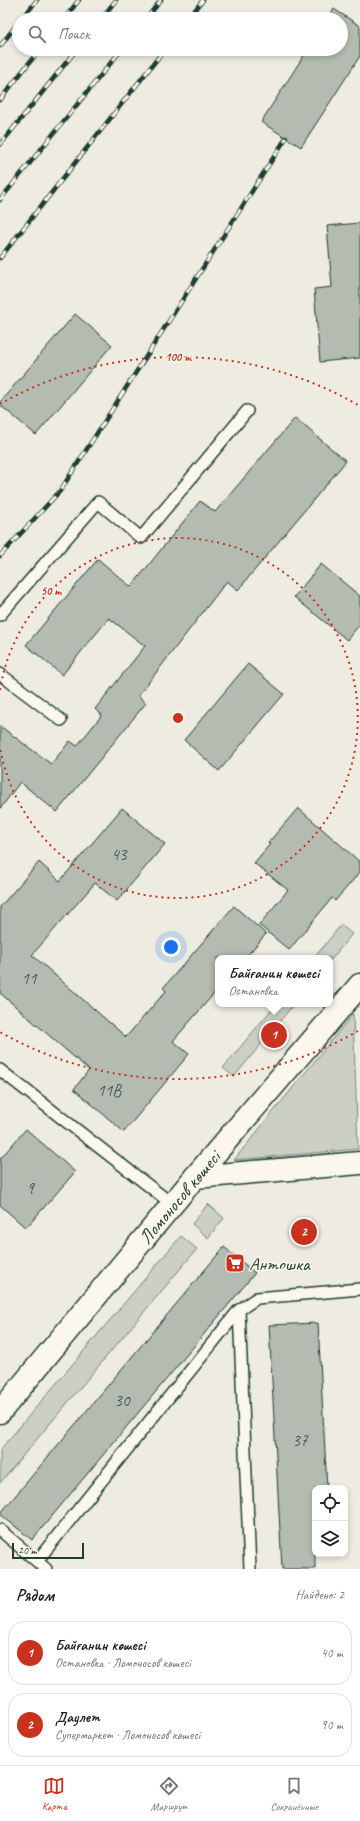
<!DOCTYPE html>
<html lang="ru">
<head>
<meta charset="utf-8">
<style>
  :root { --surface:#fff; --page:#f2f2f2; --text:#222; --muted:#767676; --line:#e0e0e0; --accent:#c8321e }
  body { margin:0; font-family:Caveat,sans-serif; background:var(--page); color:var(--text) }
  .controls { position:absolute; right:12px; bottom:12px; display:grid; overflow:hidden; border-radius:8px; box-shadow:0 2px 6px #0003 }
  .controls button { width:36px; height:36px; display:grid; place-items:center; padding:0; border:0; border-bottom:1px solid var(--line); background:var(--surface); color:var(--text); font:20px sans-serif }
  .scale { position:absolute; left:12px; bottom:10px; width:72px; box-sizing:border-box; padding-left:4px; border:2px solid #1f3d34; border-top:0; font-size:11px; line-height:14px; white-space:nowrap; color:#1f3d34; -webkit-text-stroke:3px #fbf7ec; paint-order:stroke }
  .you { position:absolute; left:171px; top:947px; width:14px; height:14px; margin:-10px; border:3px solid #fff; border-radius:50%; background:#1a73e8; box-shadow:0 0 0 6px #1a73e833 }
  .badge { display:grid; place-items:center; width:26px; height:26px; border-radius:50%; background:var(--accent); color:#fff; font-size:13px; font-weight:700 }
  .pin { position:absolute; translate:-50% -50%; border:2px solid #fff; box-shadow:0 1px 4px #0006 }
  .popup { position:absolute; left:215px; top:955px; width:118px; height:52px; box-sizing:border-box; display:grid; place-content:center; border-radius:8px; background:var(--surface); filter:drop-shadow(0 1px 3px #0005); font-size:13px; white-space:nowrap; color:var(--muted) }
  .popup b { font-size:15px; color:var(--text) }
  .popup::after { content:''; position:absolute; left:50%; top:100%; margin-left:-8px; border:8px solid transparent; border-top-color:var(--surface) }
  .list { margin:0; padding:0; list-style:none }
  h2 { display:flex; justify-content:space-between; align-items:center; height:52px; margin:0; padding:0 16px; font-size:17px }
  h2 small { font-size:13px; font-weight:400; color:var(--muted) }
  .list li { display:grid; grid-template-columns:26px 1fr auto; gap:12px; align-items:center; box-sizing:border-box; height:64px; margin:0 8px 8px; padding:0 8px; border:1px solid var(--line); border-radius:16px }
  .list b { display:block; font-size:15px; white-space:nowrap }
  .list p { margin:0; font-size:13px; white-space:nowrap; color:var(--muted) }
  .list em { font-size:13px; font-style:normal; color:var(--muted) }
  .icon { flex:none; width:22px; height:22px; fill:none; stroke:currentColor; stroke-width:2; stroke-linecap:round; stroke-linejoin:round }
  .map { position:relative; flex:none; width:360px; height:1569px; overflow:hidden }
  .search { position:absolute; background:var(--surface); box-shadow:0 2px 6px #0003; left:12px; right:12px; top:12px; height:44px; display:flex; align-items:center; gap:10px; box-sizing:border-box; padding:0 14px; border-radius:22px; color:var(--muted); font-size:15px }
  .sheet { height:196px; background:var(--surface) }
  nav { display:flex; justify-content:space-around; align-items:center; box-sizing:border-box; height:56px; border-top:1px solid var(--line); background:var(--surface); font-size:11px; color:var(--muted) }
  nav a { display:grid; justify-items:center; gap:2px }
  nav .on { color:var(--accent) }
  .map>svg:first-child { display:block }
  .green { fill:#cbcfc4; stroke:#75867c }
  .building { fill:#b4bbb0; stroke:#1f3d34 }
  .lines { fill:none; stroke-linecap:round; stroke-linejoin:round }
  .lane-casing { stroke:#1f3d34; stroke-width:14 }
  .street-casing { stroke:#1f3d34; stroke-width:25 }
  .secondary-casing { stroke:#1f3d34; stroke-width:25 }
  .lane { stroke:#fbf7ec; stroke-width:11 }
  .street { stroke:#fbf7ec; stroke-width:22 }
  .secondary { stroke:#fbf7ec; stroke-width:22 }
  .rail-casing { stroke:#1f3d34; stroke-width:4.5 }
  .rail { stroke:#fbf7ec; stroke-width:3; stroke-dasharray:9; stroke-linecap:butt }
  .ring { fill:none; stroke:#c8321e; stroke-width:2; stroke-dasharray:2 4 }
  .labels { text-anchor:middle; stroke-width:3; stroke-linejoin:round; paint-order:stroke }
  .number-label { font-size:17px; fill:#445c53 }
  .street-label { font-size:19px; fill:#1f3d34; stroke:#fbf7ec }
  .poi-label { font-size:19px; fill:#1f3d34; stroke:#fbf7ec; text-anchor:start }
  .centre { fill:#c8321e; stroke:#fbf7ec; stroke-width:2 }
  .ring-label { font-size:12px; text-anchor:middle; font-weight:bold; fill:#c8321e; stroke:#fbf7ec; stroke-width:3; stroke-linejoin:round; paint-order:stroke }
</style>
</head>
<body>
<div class="map">
<svg width="360" height="1569" viewBox="0 0 360 1569">
  <rect width="100%" height="100%" fill="#eeece1"/>
  <filter id="ink" filterUnits="userSpaceOnUse"><feTurbulence type="fractalNoise" baseFrequency=".025" numOctaves="2"/><feDisplacementMap in="SourceGraphic" scale="8" xChannelSelector="R" yChannelSelector="G"/><feConvolveMatrix kernelMatrix="1 2 1 2 8 2 1 2 1" color-interpolation-filters="sRGB"/></filter>
  <g filter="url(#ink)">
    <path class="green" d="M341 925 352 934 330 961V958H314Z
      M276 1004H294L234 1077 223 1068Z
      M353 1014 358 1149 234 1160Z
      M208 1204 224 1218 208 1238 192 1224Z
      M181 1236 197 1249 0 1483V1450Z"/>
    <path class="building" d="M334 9 360 26V56L301 147 261 122 308 49H341V19H328Z
      M360 223V358L320 362 314 289 332 287 327 226Z
      M75 314 112 345 36 435 0 405V402Z
      M295 418 346 461 238 590 227 581 138 696 146 703 57 812 20 782 0 809V726L51 764 70 741 77 746 102 715 95 709 145 646 109 618 62 675 26 645 98 559 131 587 200 501 215 512Z
      M321 564 360 596V624L347 640 294 597Z
      M248 664 284 694 219 771 184 740Z
      M122 808 165 844 117 901 95 883 32 955 126 1037 166 991 163 988 234 906 266 934 245 958H218V989L173 1041 189 1054 124 1132 74 1089 89 1070 0 993V907L39 862 60 881Z
      M298 808 360 862V872L335 901 332 898 289 950 259 925 288 890 254 863 270 844 268 843Z
      M26 1129 75 1172 26 1228 0 1205V1159Z
      M224 1247 255 1273 32 1540 0 1514Z
      M318 1323 327 1488H315V1569H282L269 1325Z"/>
    <g class="lines">
      <g class="lane-casing">
        <path id="lane" d="M0 615 98 502 141 538 247 411
          M0 674 61 720
          M0 1070 172 1204
          M239 1310 250 1569
          M0 1530 46 1569
          M37 1561 239 1310 257 1298 360 1289"/>
      </g>
      <g class="street-casing">
        <path id="street" d="M195 1177 360 1163"/>
      </g>
      <g class="secondary-casing">
        <path id="secondary" d="M0 1412 195 1177 360 985"/>
      </g>
      <use href="#lane" class="lane"/>
      <use href="#street" class="street"/>
      <use href="#secondary" class="secondary"/>
      <g class="rail-casing">
        <path id="rail" d="M22 19 37 0
          M64 19 79 0
          M101 19 116 0
          M146 19 161 0
          M188 19 203 0
          M0 46 19 22
          M0 100 40 49
          M0 145 77 49
          M0 200 122 49
          M0 258 165 49
          M0 556 60 491 286 138"/>
      </g>
      <use href="#rail" class="rail"/>
    </g>
  </g>
  <g class="ring">
    <path d="M0 690A180 180 0 1 1 0 746"/>
    <path d="M358 1031A361 361 0 0 1 0 1032M0 404A361 361 0 0 1 358 405"/>
  </g>
  <defs>
    <g id="supermarket-square" transform="scale(1)"><rect x="-9" y="-9" width="18" height="18" rx="4" fill="#c8321e" stroke="#fbf7ec"/><path d="M-6-5.5h2.5l.6 2H6L4.5 2H-2.5L-4.4-4H-6ZM-1.5 3.2a1.3 1.3 0 1 0 .1 0ZM3 3.2a1.3 1.3 0 1 0 .1 0Z" fill="#fff"/></g>
  </defs>
  <g fill-rule="evenodd">
    <use href="#supermarket-square" x="235" y="1263"/>
  </g>
  <g class="labels">
    <g class="number-label">
      <text x="119" y="860">43</text>
      <text x="29" y="984">11</text>
      <text x="109" y="1096">11В</text>
      <text x="30" y="1194">9</text>
      <text x="122" y="1406">30</text>
      <text x="300" y="1446">37</text>
    </g>
    <g class="street-label">
      <text transform="translate(179 1197) rotate(-50)" y="7">Ломоносов көшесі</text>
    </g>
    <g class="poi-label">
      <text x="249" y="1270">Антошка</text>
    </g>
  </g>
  <circle cx="178" cy="718" r="6" class="centre"/>
  <g class="ring-label">
    <text x="178" y="361">100 m</text>
    <text x="51" y="595">50 m</text>
  </g>
</svg>
<div class="controls">
<button><svg class="icon" aria-label="locate" viewBox="0 0 24 24"><circle cx="12" cy="12" r="6"/><path d="M12 2v4M12 18v4M2 12h4M18 12h4"/></svg></button>
<button><svg class="icon" aria-label="layers" viewBox="0 0 24 24"><path d="M12 4l9 5-9 5-9-5zM3 14l9 5 9-5"/></svg></button>
</div>
<div class="scale">20 m</div>
<div class="you"></div>
<div class="pin badge" style="left:274px;top:1035px">1</div>
<div class="popup"><b>Байғанин көшесі</b>Остановка</div>
<div class="pin badge" style="left:304px;top:1232px">2</div>
<div class="search"><svg class="icon" aria-label="search" viewBox="0 0 24 24"><circle cx="10" cy="10" r="6"/><path d="M15 15l6 6"/></svg>Поиск</div>
</div>
<section class="sheet">
<h2>Рядом<small>Найдено: 2</small></h2>
<ul class="list">
<li><span class="badge">1</span><div><b>Байғанин көшесі</b><p>Остановка · Ломоносов көшесі</p></div><em>40 m</em></li>
<li><span class="badge">2</span><div><b>Даулет</b><p>Супермаркет · Ломоносов көшесі</p></div><em>90 m</em></li>
</ul>
</section>
<nav>
<a class="on"><svg class="icon" aria-label="map" viewBox="0 0 24 24"><path d="M3 6l6-2 6 2 6-2v14l-6 2-6-2-6 2zM9 4v14M15 6v14"/></svg>Карта</a>
<a><svg class="icon" aria-label="directions" viewBox="0 0 24 24"><path d="M12 3l9 9-9 9-9-9zM9 14v-3h6M13 9l2 2-2 2"/></svg>Маршрут</a>
<a><svg class="icon" aria-label="saved" viewBox="0 0 24 24"><path d="M7 4h10v16l-5-4-5 4z"/></svg>Сохранённые</a>
</nav>
</body>
</html>
